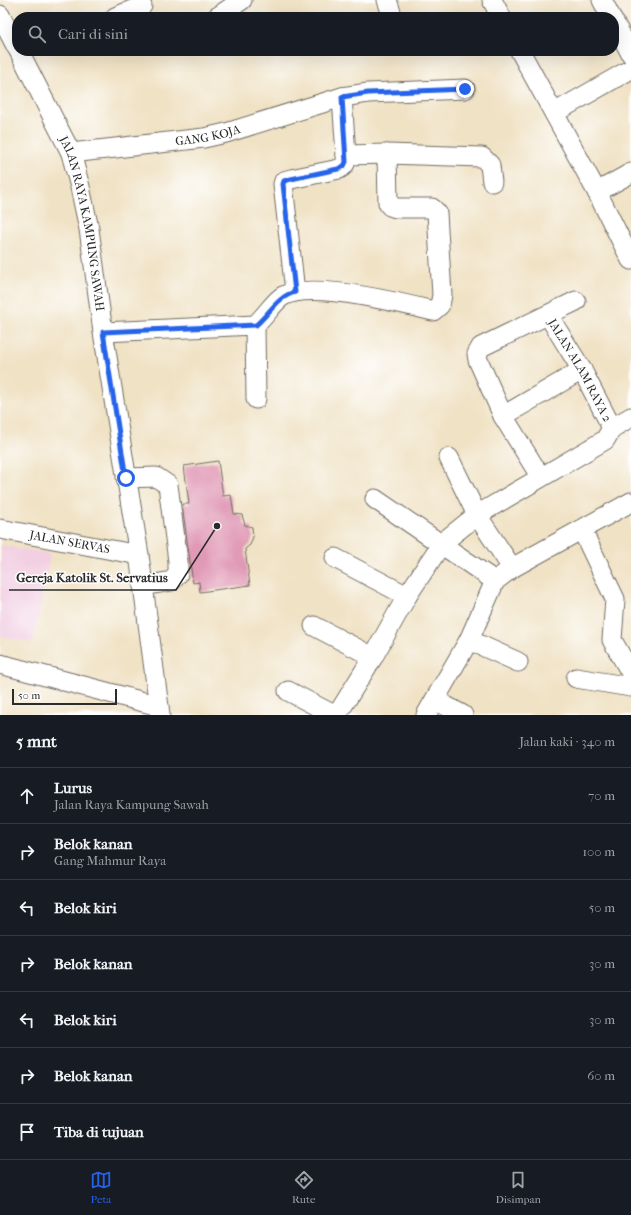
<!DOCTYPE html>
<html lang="id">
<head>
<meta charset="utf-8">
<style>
  :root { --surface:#171b24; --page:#242831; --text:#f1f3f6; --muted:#9ea1a6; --line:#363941; --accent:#2563eb }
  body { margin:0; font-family:"IM FELL French Canon",serif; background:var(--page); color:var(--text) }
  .scale { position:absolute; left:12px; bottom:10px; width:105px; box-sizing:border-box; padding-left:4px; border:2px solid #2b2b2b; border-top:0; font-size:11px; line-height:14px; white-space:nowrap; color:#2b2b2b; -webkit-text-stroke:3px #fff; paint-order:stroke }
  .stop { position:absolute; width:12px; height:12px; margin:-9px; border:3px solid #2563eb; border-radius:50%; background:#fff }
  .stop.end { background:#2563eb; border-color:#fff; box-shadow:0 1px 4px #0008 }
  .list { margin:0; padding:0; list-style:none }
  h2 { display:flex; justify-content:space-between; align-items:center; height:52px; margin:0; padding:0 16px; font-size:17px }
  h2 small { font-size:13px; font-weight:400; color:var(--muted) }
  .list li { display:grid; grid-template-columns:26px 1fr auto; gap:12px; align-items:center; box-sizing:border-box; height:56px; padding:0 16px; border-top:1px solid var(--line) }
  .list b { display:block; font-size:15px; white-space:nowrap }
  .list p { margin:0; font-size:13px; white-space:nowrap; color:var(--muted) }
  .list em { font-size:13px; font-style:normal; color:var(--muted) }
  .icon { flex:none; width:22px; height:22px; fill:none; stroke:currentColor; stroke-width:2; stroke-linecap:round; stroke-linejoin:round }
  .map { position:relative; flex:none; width:631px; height:715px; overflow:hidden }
  .search { position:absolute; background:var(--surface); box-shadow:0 4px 16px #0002; left:12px; right:12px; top:12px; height:44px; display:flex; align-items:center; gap:10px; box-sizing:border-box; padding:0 14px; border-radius:16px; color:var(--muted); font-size:15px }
  .sheet { height:444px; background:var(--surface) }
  nav { display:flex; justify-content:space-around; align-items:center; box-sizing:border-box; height:56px; border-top:1px solid var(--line); background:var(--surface); font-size:11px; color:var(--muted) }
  nav a { display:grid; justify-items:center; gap:2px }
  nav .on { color:var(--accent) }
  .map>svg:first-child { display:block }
  .built { fill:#f2cfe2 }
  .building { fill:#e09ab5 }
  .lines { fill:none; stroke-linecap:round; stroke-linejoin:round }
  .minor-casing { stroke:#706b61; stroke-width:21 }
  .minor { stroke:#fff; stroke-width:19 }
  .route { stroke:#2563eb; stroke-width:5 }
  .labels { text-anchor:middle; stroke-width:3; stroke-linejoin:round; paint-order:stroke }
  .street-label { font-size:12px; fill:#2b2b2b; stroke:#fff }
  .leader { fill:none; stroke:#2b2b2b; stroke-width:1.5 }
  .callout-dot { fill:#2b2b2b; stroke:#fff; stroke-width:1.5 }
  .callout-label { font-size:13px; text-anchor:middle; font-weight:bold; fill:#2b2b2b; stroke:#fff; stroke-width:3; stroke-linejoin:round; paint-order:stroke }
</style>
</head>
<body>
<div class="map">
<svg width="631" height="715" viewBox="0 0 631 715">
  <rect width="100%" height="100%" fill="#fff"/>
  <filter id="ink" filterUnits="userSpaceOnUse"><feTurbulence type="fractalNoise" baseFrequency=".025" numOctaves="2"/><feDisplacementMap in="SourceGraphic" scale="8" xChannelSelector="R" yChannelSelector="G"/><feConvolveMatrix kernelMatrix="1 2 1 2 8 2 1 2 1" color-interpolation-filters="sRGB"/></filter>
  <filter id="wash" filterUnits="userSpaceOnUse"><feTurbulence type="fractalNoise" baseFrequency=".012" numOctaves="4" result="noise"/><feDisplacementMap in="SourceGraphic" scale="16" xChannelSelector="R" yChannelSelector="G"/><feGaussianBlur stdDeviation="0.9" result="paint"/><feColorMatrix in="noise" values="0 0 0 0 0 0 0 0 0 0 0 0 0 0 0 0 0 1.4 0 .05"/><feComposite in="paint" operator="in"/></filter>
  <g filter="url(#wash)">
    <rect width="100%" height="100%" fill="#f0e2c5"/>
    <path class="built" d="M1 545 50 554 33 643 0 636Z"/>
    <g id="blocks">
      <path class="building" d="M218 461 223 496 231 495 234 514 242 515 245 525 252 527 253 537 250 545 245 549 250 585 200 592 199 582 193 583 182 504H189L184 466Z"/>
    </g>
  </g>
  <g filter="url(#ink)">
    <use href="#blocks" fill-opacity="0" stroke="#706b61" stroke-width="1"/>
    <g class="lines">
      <g class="minor-casing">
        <g id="minor">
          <path d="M387 0 391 12"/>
          <path d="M492 0 501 17"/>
          <path d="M602 0 611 17"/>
          <path d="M0 15 17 48"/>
          <path d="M115 17 142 6"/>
          <path d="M217 17 242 0"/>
          <path d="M614 22 631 54"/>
          <path id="s1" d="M19 51 71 153 80 187 89 229 103 332 139 555 160 715"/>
          <path d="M520 51 597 192 631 260"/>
          <path d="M342 97 346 155 387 154 482 157 490 165 492 182"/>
          <path d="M554 113 631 69"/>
          <path id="s2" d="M71 153 204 138 226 133 342 97 368 93 465 89"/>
          <path d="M597 192 631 173"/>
          <path d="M295 292 283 184 284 181 291 179 339 169C345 166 347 163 346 155"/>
          <path id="s3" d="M548 315 582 370 612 428 631 417"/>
          <path d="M255 325 256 399"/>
          <path d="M103 332 255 325C265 317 274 301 283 296 311 281 401 303 433 311L440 305 442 295 437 213 432 208H396L390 206 388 203 387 154"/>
          <path d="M503 416 582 370"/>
          <path d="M449 458 477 515 512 568"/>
          <path d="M540 476 503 416 478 360 477 354 481 347 576 301"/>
          <path d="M126 478 156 477 168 485 178 561V574L172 581 143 586"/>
          <path d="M375 499 495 581"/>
          <path id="s4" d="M0 529 139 555"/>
          <path d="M582 530 615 599 612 640 631 673"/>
          <path d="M335 558 407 596"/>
          <path d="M314 626 373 657"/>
          <path d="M469 640 518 662"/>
          <path d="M0 664 159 706"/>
          <path d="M576 678 631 687"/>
          <path d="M288 691 334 715"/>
          <path d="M435 700 463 715"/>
          <path d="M337 715 373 657 407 596 442 543 477 515 605 440 612 428"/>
          <path d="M426 715 469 640 495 581 512 568 631 502"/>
        </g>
      </g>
      <use href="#minor" class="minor"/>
    </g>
  </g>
  <g class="lines" filter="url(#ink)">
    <path class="route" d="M126 478 103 332 256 325C270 313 277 297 295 292L283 184 284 181 291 179 338 169 344 166 346 162 342 97 368 93 465 89"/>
  </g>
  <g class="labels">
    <g class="street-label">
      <text dy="4" stroke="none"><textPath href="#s2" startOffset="138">GANG KOJA</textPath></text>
      <text dy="4" stroke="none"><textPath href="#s1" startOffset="186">JALAN RAYA KAMPUNG SAWAH</textPath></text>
      <text dy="4" stroke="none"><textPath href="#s3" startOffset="64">JALAN ALAM RAYA 2</textPath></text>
      <text dy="4" stroke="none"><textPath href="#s4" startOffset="71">JALAN SERVAS</textPath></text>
    </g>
  </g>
  <path class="leader" d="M217 526L176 590H9"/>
  <circle class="callout-dot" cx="217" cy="526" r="4"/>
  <g class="callout-label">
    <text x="92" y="582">Gereja Katolik St. Servatius</text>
  </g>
</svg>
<div class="scale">50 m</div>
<div class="stop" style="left:126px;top:478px"></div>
<div class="stop end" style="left:465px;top:89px"></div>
<div class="search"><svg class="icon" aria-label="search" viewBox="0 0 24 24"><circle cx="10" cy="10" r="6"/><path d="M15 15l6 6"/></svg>Cari di sini</div>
</div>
<section class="sheet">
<h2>5 mnt<small>Jalan kaki · 340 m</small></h2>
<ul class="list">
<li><svg class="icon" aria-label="ahead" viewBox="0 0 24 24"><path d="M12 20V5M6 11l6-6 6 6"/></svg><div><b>Lurus</b><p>Jalan Raya Kampung Sawah</p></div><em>70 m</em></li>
<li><svg class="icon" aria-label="right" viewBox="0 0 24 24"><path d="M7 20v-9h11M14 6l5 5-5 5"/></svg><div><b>Belok kanan</b><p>Gang Mahmur Raya</p></div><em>100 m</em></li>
<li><svg class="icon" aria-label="left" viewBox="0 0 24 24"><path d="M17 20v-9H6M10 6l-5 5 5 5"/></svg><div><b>Belok kiri</b></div><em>50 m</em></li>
<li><svg class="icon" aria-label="right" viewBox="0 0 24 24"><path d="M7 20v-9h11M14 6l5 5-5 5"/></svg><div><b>Belok kanan</b></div><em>30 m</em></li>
<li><svg class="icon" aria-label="left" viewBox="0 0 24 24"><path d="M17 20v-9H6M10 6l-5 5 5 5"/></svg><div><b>Belok kiri</b></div><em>30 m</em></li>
<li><svg class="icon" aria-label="right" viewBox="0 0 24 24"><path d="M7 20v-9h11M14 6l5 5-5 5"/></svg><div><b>Belok kanan</b></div><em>60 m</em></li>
<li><svg class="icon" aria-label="arrive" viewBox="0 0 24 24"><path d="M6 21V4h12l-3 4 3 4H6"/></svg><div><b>Tiba di tujuan</b></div></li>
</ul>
</section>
<nav>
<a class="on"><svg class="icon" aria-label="map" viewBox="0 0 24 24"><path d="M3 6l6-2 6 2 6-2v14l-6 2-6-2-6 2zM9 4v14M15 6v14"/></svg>Peta</a>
<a><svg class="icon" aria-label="directions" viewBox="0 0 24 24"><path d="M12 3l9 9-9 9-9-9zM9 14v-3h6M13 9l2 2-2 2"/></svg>Rute</a>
<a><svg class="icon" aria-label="saved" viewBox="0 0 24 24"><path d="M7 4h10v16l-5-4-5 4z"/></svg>Disimpan</a>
</nav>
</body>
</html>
